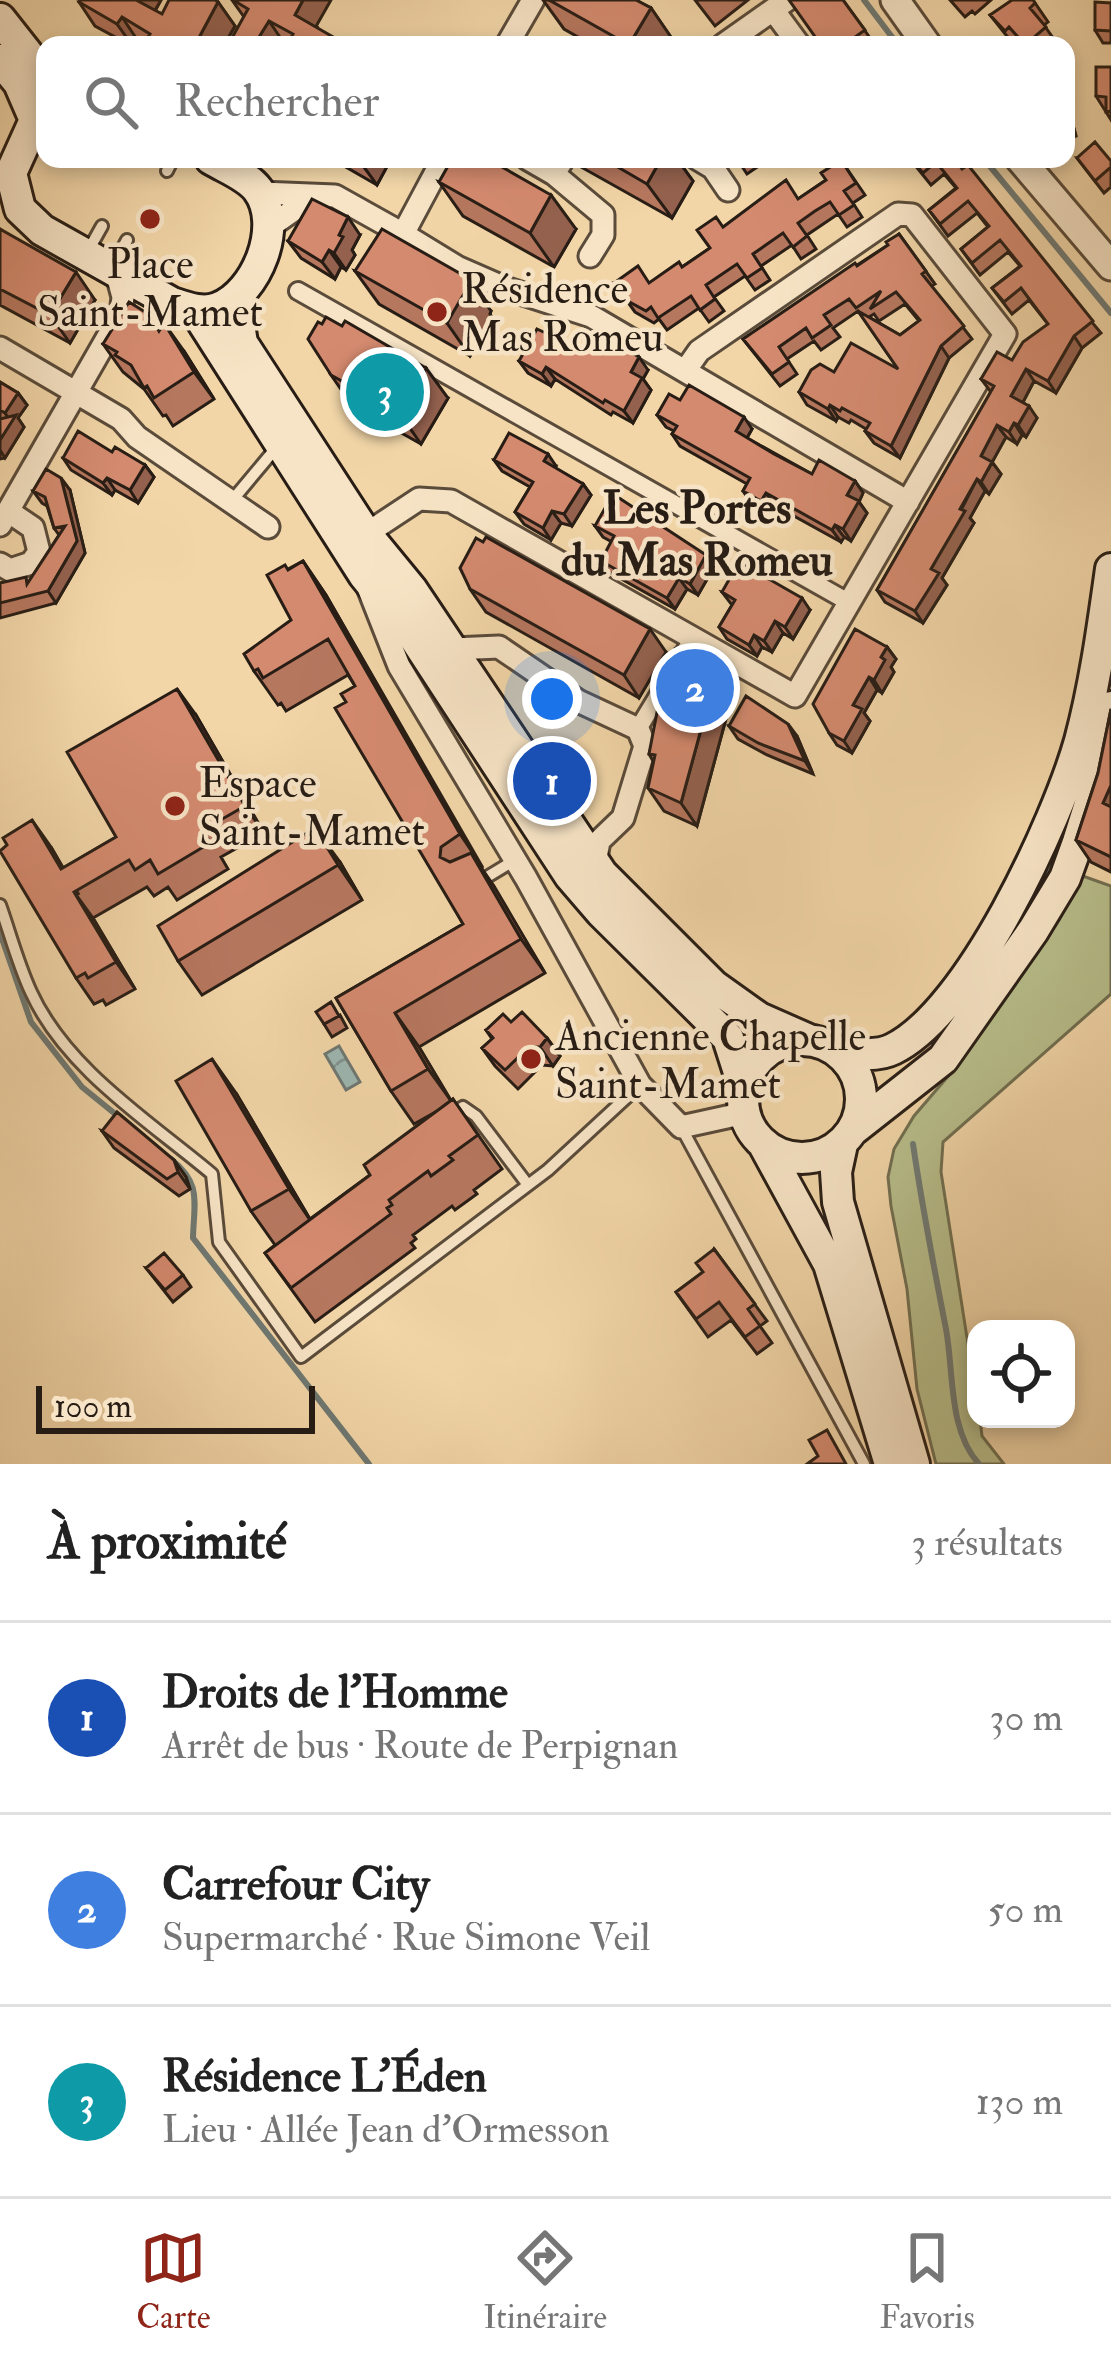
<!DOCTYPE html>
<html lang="fr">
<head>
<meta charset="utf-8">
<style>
  :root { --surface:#fff; --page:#f2f2f2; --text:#222; --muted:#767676; --line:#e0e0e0; --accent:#8f2418 }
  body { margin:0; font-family:"IM FELL Double Pica",serif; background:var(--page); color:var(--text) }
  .controls { position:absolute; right:36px; bottom:36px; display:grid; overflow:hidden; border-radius:24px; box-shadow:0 6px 18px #0003 }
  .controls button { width:108px; height:108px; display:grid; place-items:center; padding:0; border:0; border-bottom:3px solid var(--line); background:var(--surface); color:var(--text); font:60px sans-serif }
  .scale { position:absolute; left:36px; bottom:30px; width:279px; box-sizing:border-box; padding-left:12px; border:6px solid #281d15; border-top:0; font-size:33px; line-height:42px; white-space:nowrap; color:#281d15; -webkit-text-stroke:9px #f7e4c6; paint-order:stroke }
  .you { position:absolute; left:552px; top:699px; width:42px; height:42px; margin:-30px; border:9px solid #fff; border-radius:50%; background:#1a73e8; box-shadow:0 0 0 18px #1a73e833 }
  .badge { display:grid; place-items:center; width:78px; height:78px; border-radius:50%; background:var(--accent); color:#fff; font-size:39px; font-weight:700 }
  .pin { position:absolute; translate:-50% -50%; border:6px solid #fff; box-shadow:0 3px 12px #0006 }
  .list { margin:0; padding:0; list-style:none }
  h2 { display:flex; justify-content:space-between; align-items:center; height:156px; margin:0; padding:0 48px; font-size:51px }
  h2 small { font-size:39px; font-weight:400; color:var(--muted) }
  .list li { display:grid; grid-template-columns:78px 1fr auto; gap:36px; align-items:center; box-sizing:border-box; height:192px; padding:0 48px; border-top:3px solid var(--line) }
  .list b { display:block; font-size:45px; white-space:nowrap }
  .list p { margin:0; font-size:39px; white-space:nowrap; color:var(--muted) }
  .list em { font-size:39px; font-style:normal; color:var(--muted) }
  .icon { flex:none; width:66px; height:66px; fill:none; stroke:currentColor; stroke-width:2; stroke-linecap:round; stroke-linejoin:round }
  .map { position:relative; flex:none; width:1111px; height:1464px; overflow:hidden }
  .search { position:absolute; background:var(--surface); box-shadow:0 6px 18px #0003; left:36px; right:36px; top:36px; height:132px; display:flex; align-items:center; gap:30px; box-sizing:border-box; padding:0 42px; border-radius:24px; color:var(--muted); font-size:45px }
  .sheet { height:732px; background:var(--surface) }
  nav { display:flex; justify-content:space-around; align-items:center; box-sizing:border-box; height:168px; border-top:3px solid var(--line); background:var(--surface); font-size:33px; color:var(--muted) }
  nav a { display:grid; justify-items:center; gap:6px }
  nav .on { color:var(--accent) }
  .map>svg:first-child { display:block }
  .green { fill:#b7be8b; stroke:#706e50; stroke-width:3 }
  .water { fill:url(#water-waves); stroke:#6f7973; stroke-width:3 }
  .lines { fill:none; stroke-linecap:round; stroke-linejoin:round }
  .stream { stroke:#6f7973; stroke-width:6 }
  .service-casing { stroke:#5a4b3a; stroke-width:16 }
  .pedestrian-casing { stroke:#5a4b3a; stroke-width:22 }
  .minor-casing { stroke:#5a4b3a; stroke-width:27 }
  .tertiary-casing { stroke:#5a4b3a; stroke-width:33 }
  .secondary-casing { stroke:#281d15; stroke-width:36 }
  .service { stroke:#f7e4c6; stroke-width:10 }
  .pedestrian { stroke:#f7e4c6; stroke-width:16 }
  .minor { stroke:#f7e4c6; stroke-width:21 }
  .tertiary { stroke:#f7e4c6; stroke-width:27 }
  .secondary { stroke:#f7e4c6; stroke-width:30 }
  .wall { fill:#b6775f; stroke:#281d15; stroke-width:3; fill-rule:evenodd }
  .shaded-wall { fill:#94614e; stroke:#281d15; stroke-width:3 }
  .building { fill:#d48a6f; stroke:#281d15; stroke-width:3 }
  .poi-dot { fill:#8f2418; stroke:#f7e4c6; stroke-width:4.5 }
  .labels { text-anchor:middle; stroke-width:9; stroke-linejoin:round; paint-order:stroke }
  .poi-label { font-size:42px; fill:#281d15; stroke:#f7e4c6; text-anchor:start }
  .neighbourhood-label { font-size:45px; font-weight:bold; fill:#281d15; stroke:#f7e4c6 }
</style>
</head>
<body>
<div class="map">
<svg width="1111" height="1464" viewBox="0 0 1111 1464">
  <defs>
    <pattern id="water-waves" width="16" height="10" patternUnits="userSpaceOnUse" patternTransform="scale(3)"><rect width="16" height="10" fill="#9eb7b2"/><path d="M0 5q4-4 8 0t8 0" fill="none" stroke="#819490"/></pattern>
  </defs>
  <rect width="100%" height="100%" fill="#f2d6a8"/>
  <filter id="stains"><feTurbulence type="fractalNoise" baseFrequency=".00167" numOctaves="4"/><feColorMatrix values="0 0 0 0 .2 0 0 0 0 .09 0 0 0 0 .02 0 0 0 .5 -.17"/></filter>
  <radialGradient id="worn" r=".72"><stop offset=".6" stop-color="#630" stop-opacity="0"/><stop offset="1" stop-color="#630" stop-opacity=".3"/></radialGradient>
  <path class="green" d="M1080 875 1111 886V994L943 1142 941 1172 976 1395V1419H980L982 1436 1004 1464H936L917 1389 907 1289 891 1206 888 1177 894 1149 914 1116 956 1067 1059 920Z"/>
  <path class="water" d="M339 1046 360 1082 346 1090 325 1054Z"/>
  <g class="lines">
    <path class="stream" d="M864 0 898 45
      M984 159 1111 313
      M1020 916 1056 857 1073 804
      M0 933 31 1022 82 1087 119 1117
      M934 1041 948 1021
      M913 1144C922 1206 934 1268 946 1329 954 1372 948 1430 979 1464
      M171 1159C202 1184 194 1201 193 1238L369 1464"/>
    <g class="service-casing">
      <path id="service" d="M167 171 173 159
        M88 251 102 226
        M114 264 127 240
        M230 503 276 448
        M477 883 515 860
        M0 905C10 933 18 964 31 992 66 1069 149 1121 212 1174L219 1242 301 1357 548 1170 640 1085
        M454 1113 463 1107 476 1116 528 1185
        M681 1127 864 1464"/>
    </g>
    <g class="pedestrian-casing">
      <path id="pedestrian" d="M298 291 850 603
        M638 729 693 638"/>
    </g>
    <g class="minor-casing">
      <path id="minor" d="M774 11 799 45
        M507 45 533 0
        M723 45 787 0
        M528 159 554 174 563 159
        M698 159 713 168 728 190
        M554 174 603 215V235L590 256
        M261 193 335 196 403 234 443 159
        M271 226 312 197H322
        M403 234 457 267 505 288 591 316 908 502
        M0 348 121 419 137 437 268 527
        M0 525 121 314 123 297 116 271
        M366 534 419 499 451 501 795 696 1005 334 912 215 898 214 699 351 685 371
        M0 564 10 570 31 563 39 552 33 528 8 511
        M369 590 399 666 526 878 640 1085 681 1127 745 1113
        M453 649 499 647 578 701 638 729 645 746 623 818 599 841 595 863"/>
    </g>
    <g class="tertiary-casing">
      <path id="tertiary" d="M895 0 927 45
        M1020 159 1111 266"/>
    </g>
    <g class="secondary-casing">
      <path id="secondary" d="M0 19 45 76
        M0 60 19 83 35 120
        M45 112 35 120 11 173 20 209 42 230 172 303C187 308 203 314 218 308 257 293 284 225 258 190 248 176 226 168 211 159
        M235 299 242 343 366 534 412 590 602 874 714 986 759 1018 809 1040
        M195 310 364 575 414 637 570 876 601 912 728 1038 744 1088
        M743 1099a59 59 0 1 1 118 0a59 59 0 1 1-118 0Z
        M839 1052C856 1054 877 1057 893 1049 970 1011 1057 822 1080 741 1095 685 1103 626 1111 569
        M854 1129 943 1059 1033 931 1065 878 1078 842 1094 791 1111 707
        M763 1143 829 1264 890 1464
        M842 1144 836 1172 838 1202 914 1464"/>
    </g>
    <use href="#service" class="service"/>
    <use href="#pedestrian" class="pedestrian"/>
    <use href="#minor" class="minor"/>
    <use href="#tertiary" class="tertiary"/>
    <use href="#secondary" class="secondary"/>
  </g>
  <path class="wall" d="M161 0 155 11 162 14 218 2 235 26 224 45H145L138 41 135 45H130L95 26 79 2Z
    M232 0 316 27 287 45 244 17Z
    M543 0H636L651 8 675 43 674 45H592L564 29Z
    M695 0H748L715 26Z
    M843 0 875 45H821Z
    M950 0H991L975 14 972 11 965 17Z
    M1033 0 1048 22 1044 25 1058 45H1014L990 15Z
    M1111 3V43H1103L1095 30Z
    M1111 67V120L1096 96Z
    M1066 100 1076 136 1066 140Z
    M1077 158 1111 161V187L1104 193Z
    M336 159H391L377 185 339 163Z
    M576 159H677L693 181 672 218 581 167Z
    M737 159H769L747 174Z
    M910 159H955L1101 333 1082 348 1056 393 1034 381 1023 402 1037 418 1026 437 1022 435 1017 444 1006 437 992 462 1001 474 989 494 985 491 970 518 974 523 942 578 947 585 923 623 885 602 877 590 991 392 981 379 1012 360 1048 324 1029 300 1012 314 992 288 1020 266 1008 252 980 275 961 249 988 227 977 213 948 236 929 210 956 188 944 174 931 185Z
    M841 160 865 195 853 203 862 217 847 227 838 214 807 235 816 249 801 259 792 245 761 266 770 280 755 290 745 276 714 297 724 311 709 322 699 308 667 330 659 319 654 323 635 312 614 283H650L682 267 710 248 723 227 798 199 826 180Z
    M439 182 576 229 554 267 463 216Z
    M0 229 95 300 70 343 0 305Z
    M899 234 935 284 931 286 972 339 949 358 900 458 874 443 865 431 866 429 851 420 849 423 838 417 836 421 807 405 799 392 834 372 898 369 858 311 833 328 840 337 821 350 814 341 787 359 797 374 780 386 743 339 888 245ZM905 304 919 321 900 335 869 317 874 314 879 321Z
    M360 235 352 250 355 255 346 270 341 267 335 279 301 258 288 241Z
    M355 271 491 311 490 314 492 318 470 356 379 304Z
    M160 330 184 351 214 399 173 426 166 415 163 416 144 389 123 372 103 344Z
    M582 350 595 352 648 370 643 379 651 390 633 423 613 412 611 415 555 379 551 386 528 373 519 361Z
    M331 375 448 398 421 444 352 405Z
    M0 382 18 393 27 405 18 418 24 427 5 458 0 459Z
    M680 400 752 429 747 438 812 474 855 481 863 493 859 502 867 513 851 541 844 537 841 542 774 505 770 513 751 503 743 491 747 484 680 446 672 434 674 431 666 427 657 415Z
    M112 452 145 465 154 477 138 503 115 490 112 495 71 470 63 458Z
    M494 460 556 466 555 468 583 484 591 495 572 526 561 523 551 540 524 524 515 512 530 487 502 471Z
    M70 490 85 553 56 603 0 618V583L29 582 59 535 54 528 47 506 42 503 33 491Z
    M595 526 714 567 698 595 687 589 675 609 609 572 601 561 612 542 603 537Z
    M483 542 666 652 639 698 486 612 470 589Z
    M303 561 326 595 482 869 545 973 419 1047 451 1101 453 1099 502 1169 474 1190 477 1194 455 1210 452 1206 413 1235 416 1239 411 1243 415 1248 315 1322 265 1253 275 1245 251 1211 236 1093 310 1219 370 1175 439 1110 414 1124 391 1091 336 998 463 924 346 702 355 686 348 675 286 711 281 703 278 705 254 671 291 620 288 569Z
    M722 592 810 610 793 639 783 633 772 652 762 647 757 656 727 639 719 627 732 605Z
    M887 647 896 659 891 667 894 672 882 693 877 690 864 713 870 721 852 753 837 745 829 733Z
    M699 663 718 667 734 689 697 826 664 811 648 788 653 761 649 754 669 682Z
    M1111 709V872L1091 862 1076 840 1098 773Z
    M196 715 264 833 221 857 228 869 177 900 168 887 154 896 147 887 93 918 135 989 106 1005 103 1000 94 1004 76 978 51 847 63 868 116 837Z
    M729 726 797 736 813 774 767 755 738 739Z
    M340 862 362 900 202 995 178 961Z
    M340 1015 347 1028 332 1037 324 1024Z
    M511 1022 547 1038 560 1056 553 1066 542 1065 518 1089 495 1066 482 1048 492 1039 486 1030Z
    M102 1131 174 1160 186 1177 190 1189 179 1196 114 1148Z
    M714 1249 767 1321 760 1326 772 1343 757 1354 731 1320 708 1337 676 1292 703 1272Z
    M146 1268 183 1275 191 1287 173 1302Z"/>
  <path class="shaded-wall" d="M134 0H161L149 21Z
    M303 0H331L310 37 295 15Z
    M218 2 235 26 224 45H195Z
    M651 8 675 43 674 45H629Z
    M122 17 138 41 135 45H132L117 24Z
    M269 21 284 43 283 45H254Z
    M1066 100 1076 136 1066 118Z
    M363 159H391L377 185 361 163Z
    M661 159H677L693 181 672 218 647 184Z
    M551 195 576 229 554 267 530 233Z
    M348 217 360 235 352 250 355 255 346 270 334 253 339 235Z
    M329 250 341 267 335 279 322 262Z
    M76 272 95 300 70 343 50 315Z
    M468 278 491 311 490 314 492 318 470 356 447 323Z
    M164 323 184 351 214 399 194 372Z
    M1074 336 1082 348 1056 393 1048 381Z
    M941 346 949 358 900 458 891 446Z
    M639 357 648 370 643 379 651 390 633 423 624 411 631 372Z
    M546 367 555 379 551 386 542 374Z
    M426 368 448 398 421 444 400 414Z
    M1026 369 1034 381 1020 408 1011 396Z
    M18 393 27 405 18 418 24 427 5 458 0 450V440L11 422 5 413Z
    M830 405 838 417 836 421 828 409Z
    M1029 406 1037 418 1026 437 1018 425Z
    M744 417 752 429 744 443 736 431Z
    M1014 423 1022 435 1017 444 1009 432Z
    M997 425 1006 437 989 468 981 456Z
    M548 454 556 466 552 473 544 461Z
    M992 462 1001 474 989 494 981 482Z
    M145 465 154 477 138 503 130 490Z
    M61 478 70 490 85 553 56 603 48 591 77 541Z
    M107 478 115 490 112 495 103 483Z
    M977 479 985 491 970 518 974 523 942 578 947 585 923 623 915 611 931 569Z
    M855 481 863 493 859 502 867 513 851 541 843 529 847 495Z
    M583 484 591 495 572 526 564 514Z
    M766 493 774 505 770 513 761 501Z
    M552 511 561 523 551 540 543 528Z
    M835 525 844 537 841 542 832 530Z
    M706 555 714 567 698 595 690 584Z
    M303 561 326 595 483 868 460 834Z
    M679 578 687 589 675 609 667 598Z
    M802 598 810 610 793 639 785 627Z
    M775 621 783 633 772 652 764 641Z
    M650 629 666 652 639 698 624 675Z
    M754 635 762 647 757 656 749 645Z
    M887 647 896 659 891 667 894 672 882 693 874 680 881 657Z
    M718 667 734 689 697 826 681 803Z
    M869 677 877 690 864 713 870 721 852 753 844 741 853 705Z
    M177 689 196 715 264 833 245 806Z
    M788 724 797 736 813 774 805 761Z
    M1111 785V815L1103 803Z
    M32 820 51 847 79 895 61 869Z
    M315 828 340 862 362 900 338 865Z
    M471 853 494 886 545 973 521 939Z
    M74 892 93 918 135 989 116 962Z
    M395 1013 419 1047 452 1102 428 1069Z
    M547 1038 560 1056 553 1066 540 1047Z
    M212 1059 236 1093 312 1223 289 1189Z
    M174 1160 186 1177 190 1189 178 1172Z"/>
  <path class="building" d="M80 0H136L162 14 169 0H215L218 2 195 45H155L146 40 150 34 122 17 117 24 79 2Z
    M233 0H303L295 15 347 45H287L293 34 269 21 254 45H228L248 9Z
    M549 0H636L651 8 629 45Z
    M789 0H843L865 30 844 45H821Z
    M1012 0H1033L1035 3 1030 8 1046 27 1025 45 1009 27 1005 31 990 15Z
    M1095 2 1111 3V31L1095 30Z
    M1096 67H1111V111L1106 112V97L1096 96Z
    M1095 142 1111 161V167L1095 181 1077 158Z
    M452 159H488L551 195 530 233 439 182Z
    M604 159H661L647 184Z
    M911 159H955L962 169 968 165 1093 321 1074 336 1048 381 1026 369 1011 396 1029 406 1018 425 1014 423 1009 432 997 425 981 456 992 462 981 482 977 479 960 509 965 511 931 569 939 573 915 611 877 590 994 386 981 379 997 352 1012 360 1023 342 1048 324 1021 288 1004 302 992 288 1021 266 1000 240 972 263 961 249 989 226 968 201 940 224 929 210 957 188 936 162 923 173Z
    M841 160 856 183 844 191 854 205 839 215 830 202 815 211 798 223 807 236 793 247 783 233 753 254 762 268 747 278 737 264 706 285 715 299 700 310 691 296 658 318 651 307 646 311 626 300 614 283 638 266 649 283 679 262 682 267 710 248 697 230 716 217 723 227 786 180 798 199 826 180 821 173Z
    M312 199 348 217 339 235 343 237 334 253 329 250 322 262 288 241Z
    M0 229 76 272 50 315 0 289Z
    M382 229 468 278 465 283 469 285 447 323 355 271Z
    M899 234 926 271 922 274 964 326 941 346 891 446 865 431 870 423 842 408 840 411 830 405 828 409 799 392 811 370 820 364 834 372 851 343 898 369 858 311 900 335 920 320 896 292 870 309 881 291 856 308 849 299 824 315 831 325 812 338 806 328 779 347 789 362 772 374 743 339 855 263 857 266 888 245 886 242Z
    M129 302 150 315 159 331 164 323 194 372 154 398 147 386 144 388 131 365 115 355 117 352 103 344Z
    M326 317 342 326 345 321 426 368 400 414 331 375 308 339 318 322 322 324Z
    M537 329 582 350 584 345 595 352 604 337 639 357 631 372 642 378 624 411 605 400 603 403 546 367 542 374 519 361Z
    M0 382 18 393 5 413 0 410Z
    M689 385 744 417 736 431 774 454 812 474 819 460 855 481 847 495 859 501 843 529 835 525 832 530 766 493 761 501 743 491 750 478 672 434 677 426 657 415 669 394 680 400Z
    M16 415 0 440V419Z
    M78 431 112 452 115 447 145 465 130 490 107 478 103 483 63 458Z
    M509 433 548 454 544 461 583 484 564 514 552 511 543 528 515 512 533 482 494 460Z
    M46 469 61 478 77 541 48 591 0 603V583L26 577 27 584 65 526 54 528 45 497 33 491Z
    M613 494 706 555 690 584 679 578 667 598 601 561 614 536 595 526Z
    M486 537 650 629 624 675 470 589 460 568 476 538 483 542Z
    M303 561 460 834 441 847 440 857 450 862 471 853 521 939 395 1013 428 1069 391 1091 336 998 463 924 335 708 346 702 341 694 355 686 328 639 263 678 258 669 254 671 244 654 291 620 267 575 285 565 288 570Z
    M739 562 802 598 785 627 775 621 764 641 754 635 749 645 719 627 735 600 722 592Z
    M855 629 887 647 881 657 885 660 874 680 869 677 853 705 862 709 844 741 829 733 813 704Z
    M675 649 699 663 702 658 718 667 681 803 648 788 655 755 649 754 663 681 669 682Z
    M177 689 245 806 203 830 210 843 158 874 150 860 135 870 129 860 74 892 116 962 88 978 85 973 76 978 0 851 7 845 3 838 32 820 61 869 116 837 67 752Z
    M746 696 788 724 805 761 758 743 729 726Z
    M1111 709V785L1103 803 1111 807V857L1076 840 1098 773Z
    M315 828 338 865 178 961 158 926Z
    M331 1002 339 1016 324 1024 316 1012Z
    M522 1012 547 1038 540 1047H529L505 1070 482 1048 493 1038 486 1030 503 1014 511 1022Z
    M212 1059 289 1189 251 1211 176 1081Z
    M453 1099 478 1135 449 1156 453 1160 431 1176 428 1171 389 1200 392 1205 387 1208 391 1214 291 1288 265 1253 370 1175 364 1165Z
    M117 1112 174 1160 178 1172 167 1179 102 1131Z
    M714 1249 755 1304 748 1309 760 1326 745 1337 719 1302 696 1319 676 1292 703 1272 696 1263Z
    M164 1253 183 1275 165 1290 146 1268Z
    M827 1430 846 1464H807L818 1456 809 1440Z"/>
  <g class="poi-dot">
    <circle cx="150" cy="219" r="12"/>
    <circle cx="437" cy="312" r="12"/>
    <circle cx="175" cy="806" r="12"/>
    <circle cx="531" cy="1059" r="12"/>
  </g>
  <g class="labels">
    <g class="poi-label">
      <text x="150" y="278" text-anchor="middle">Place<tspan x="150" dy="48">Saint-Mamet</tspan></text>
      <text x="461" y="303">Résidence<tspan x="461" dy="48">Mas Romeu</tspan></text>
      <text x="199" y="797">Espace<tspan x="199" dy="48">Saint-Mamet</tspan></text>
      <text x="555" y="1050">Ancienne Chapelle<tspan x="555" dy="48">Saint-Mamet</tspan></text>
    </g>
    <g class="neighbourhood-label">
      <text x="697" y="523">Les Portes<tspan x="697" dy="52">du Mas Romeu</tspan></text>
    </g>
  </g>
  <rect width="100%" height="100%" filter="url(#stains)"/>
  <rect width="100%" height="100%" fill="url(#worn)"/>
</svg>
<div class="controls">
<button><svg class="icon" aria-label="locate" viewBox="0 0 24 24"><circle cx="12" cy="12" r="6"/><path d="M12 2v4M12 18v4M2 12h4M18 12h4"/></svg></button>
</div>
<div class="scale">100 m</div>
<div class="you"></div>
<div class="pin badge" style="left:552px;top:781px;background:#1a4fb4">1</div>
<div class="pin badge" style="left:695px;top:688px;background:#3f7fe0">2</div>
<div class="pin badge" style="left:385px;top:392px;background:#0f9aa8">3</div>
<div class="search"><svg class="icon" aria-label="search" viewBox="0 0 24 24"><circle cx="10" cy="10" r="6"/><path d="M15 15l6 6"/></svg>Rechercher</div>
</div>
<section class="sheet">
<h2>À proximité<small>3 résultats</small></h2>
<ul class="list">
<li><span class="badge" style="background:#1a4fb4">1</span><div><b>Droits de l'Homme</b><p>Arrêt de bus · Route de Perpignan</p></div><em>30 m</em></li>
<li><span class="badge" style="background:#3f7fe0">2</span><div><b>Carrefour City</b><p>Supermarché · Rue Simone Veil</p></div><em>50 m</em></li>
<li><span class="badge" style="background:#0f9aa8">3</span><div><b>Résidence L'Éden</b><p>Lieu · Allée Jean d'Ormesson</p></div><em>130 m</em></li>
</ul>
</section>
<nav>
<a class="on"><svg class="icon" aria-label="map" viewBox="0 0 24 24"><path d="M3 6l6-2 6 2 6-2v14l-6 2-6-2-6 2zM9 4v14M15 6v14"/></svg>Carte</a>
<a><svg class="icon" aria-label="directions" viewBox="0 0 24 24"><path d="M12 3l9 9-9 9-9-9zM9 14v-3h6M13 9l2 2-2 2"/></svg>Itinéraire</a>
<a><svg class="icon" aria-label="saved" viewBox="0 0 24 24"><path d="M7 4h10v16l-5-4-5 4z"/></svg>Favoris</a>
</nav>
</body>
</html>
